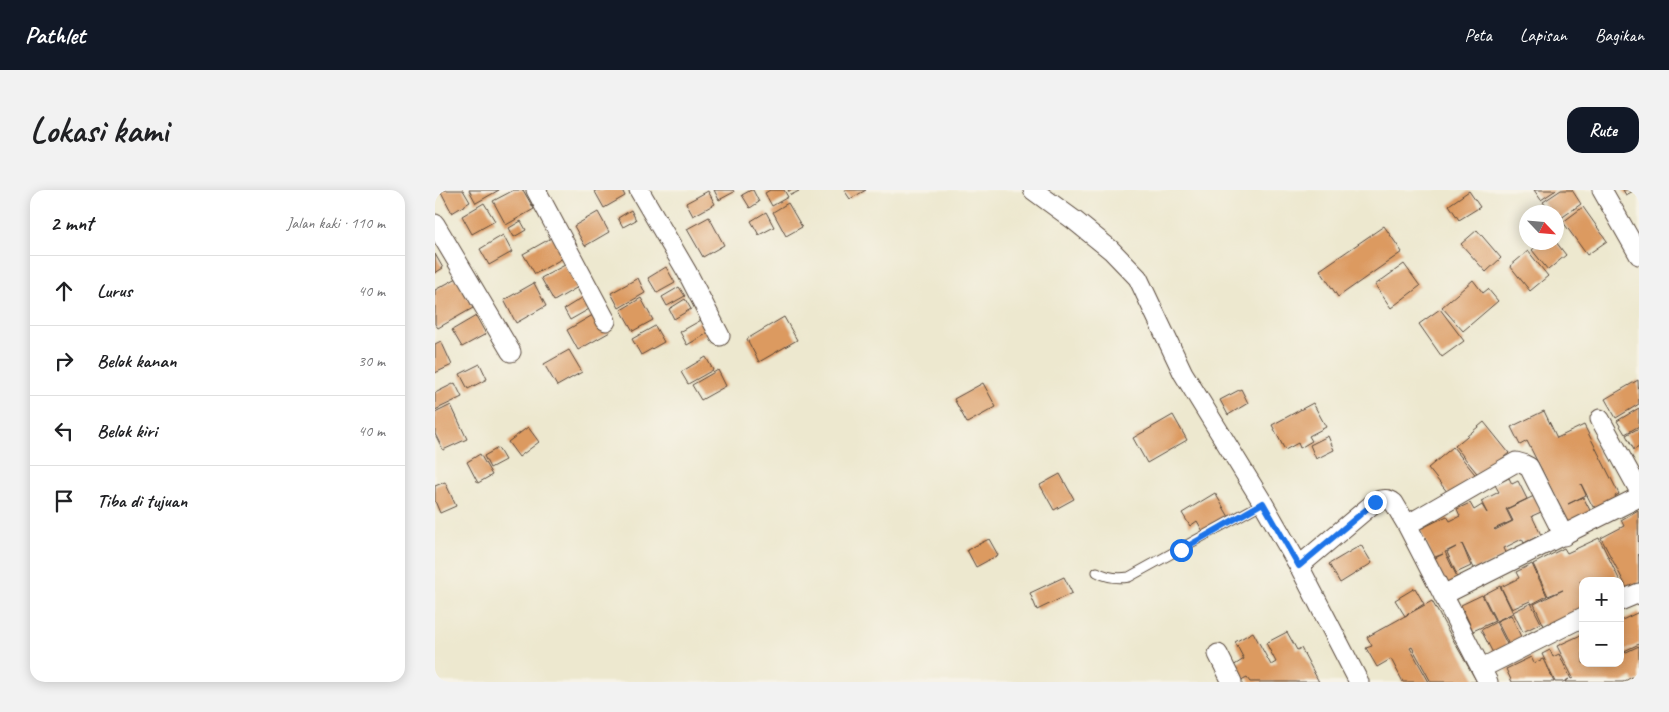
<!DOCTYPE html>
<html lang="id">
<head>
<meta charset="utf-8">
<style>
  :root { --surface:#fff; --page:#f2f2f2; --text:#202124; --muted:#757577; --line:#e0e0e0; --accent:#111827 }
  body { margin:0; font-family:Caveat,sans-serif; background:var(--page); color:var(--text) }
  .controls { position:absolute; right:15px; bottom:15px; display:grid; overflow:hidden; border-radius:10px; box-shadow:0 2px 12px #0003 }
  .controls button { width:45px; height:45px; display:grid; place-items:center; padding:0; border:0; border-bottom:1px solid var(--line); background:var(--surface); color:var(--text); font:25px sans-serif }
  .compass { position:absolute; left:1084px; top:15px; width:45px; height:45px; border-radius:50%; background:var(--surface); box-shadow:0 2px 12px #0003; rotate:116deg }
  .stop { position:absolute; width:15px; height:15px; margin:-11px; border:4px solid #1a73e8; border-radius:50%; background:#fff }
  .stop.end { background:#1a73e8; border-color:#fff; box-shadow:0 1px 5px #0008 }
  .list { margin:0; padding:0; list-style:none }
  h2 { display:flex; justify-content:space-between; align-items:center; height:65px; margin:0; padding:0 20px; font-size:21px }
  h2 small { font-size:16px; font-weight:400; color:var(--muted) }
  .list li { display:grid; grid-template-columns:32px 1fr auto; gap:15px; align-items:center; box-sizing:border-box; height:70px; padding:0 20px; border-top:1px solid var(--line) }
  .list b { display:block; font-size:19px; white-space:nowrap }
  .list em { font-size:16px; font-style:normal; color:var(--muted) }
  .icon { flex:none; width:28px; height:28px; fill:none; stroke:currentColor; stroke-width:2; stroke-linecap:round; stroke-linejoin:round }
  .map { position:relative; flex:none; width:1204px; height:492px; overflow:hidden; border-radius:15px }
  header { display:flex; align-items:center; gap:30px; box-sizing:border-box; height:70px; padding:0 25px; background:var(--accent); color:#fff }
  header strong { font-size:24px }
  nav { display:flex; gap:28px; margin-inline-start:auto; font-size:18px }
  .intro { display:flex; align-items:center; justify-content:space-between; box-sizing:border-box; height:120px; padding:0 30px }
  h1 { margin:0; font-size:35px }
  .button { padding:12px 22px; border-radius:15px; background:var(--accent); color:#fff; font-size:18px; font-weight:700 }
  main { display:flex; gap:30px; padding:0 30px }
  aside { flex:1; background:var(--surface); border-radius:15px; box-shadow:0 2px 12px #0003 }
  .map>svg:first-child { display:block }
  .building { fill:#dc9a61 }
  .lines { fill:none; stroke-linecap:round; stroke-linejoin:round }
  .service-casing { stroke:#564639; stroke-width:11 }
  .minor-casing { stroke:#564639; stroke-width:21 }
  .service { stroke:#fff; stroke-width:9 }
  .minor { stroke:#fff; stroke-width:19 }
  .route { stroke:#1a73e8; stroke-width:6 }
</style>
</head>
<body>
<header>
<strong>Pathlet</strong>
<nav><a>Peta</a><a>Lapisan</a><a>Bagikan</a></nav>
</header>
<div class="intro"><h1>Lokasi kami</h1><a class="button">Rute</a></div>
<main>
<aside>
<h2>2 mnt<small>Jalan kaki · 110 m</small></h2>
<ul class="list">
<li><svg class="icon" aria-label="ahead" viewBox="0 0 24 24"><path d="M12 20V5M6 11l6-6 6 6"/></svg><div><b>Lurus</b></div><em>40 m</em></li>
<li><svg class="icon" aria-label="right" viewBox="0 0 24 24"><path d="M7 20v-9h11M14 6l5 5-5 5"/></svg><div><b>Belok kanan</b></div><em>30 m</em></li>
<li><svg class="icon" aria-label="left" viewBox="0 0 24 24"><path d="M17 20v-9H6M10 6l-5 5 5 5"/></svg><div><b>Belok kiri</b></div><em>40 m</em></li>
<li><svg class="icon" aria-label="arrive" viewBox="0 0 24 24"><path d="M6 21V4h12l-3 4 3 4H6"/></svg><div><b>Tiba di tujuan</b></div></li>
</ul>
</aside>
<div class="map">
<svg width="1204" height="492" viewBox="0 0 1204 492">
  <rect width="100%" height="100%" fill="#f7f3e8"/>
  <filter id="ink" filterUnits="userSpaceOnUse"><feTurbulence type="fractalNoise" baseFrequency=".02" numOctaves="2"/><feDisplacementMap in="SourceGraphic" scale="10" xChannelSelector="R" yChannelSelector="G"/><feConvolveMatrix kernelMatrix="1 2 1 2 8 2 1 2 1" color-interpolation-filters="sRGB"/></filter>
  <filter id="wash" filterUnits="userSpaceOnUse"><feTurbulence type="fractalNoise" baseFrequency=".0096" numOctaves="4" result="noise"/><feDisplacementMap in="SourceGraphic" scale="20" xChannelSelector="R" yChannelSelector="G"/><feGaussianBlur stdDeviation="1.12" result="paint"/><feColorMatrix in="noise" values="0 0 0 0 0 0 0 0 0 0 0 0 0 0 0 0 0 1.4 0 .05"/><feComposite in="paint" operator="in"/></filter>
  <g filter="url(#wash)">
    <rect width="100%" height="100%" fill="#ede8cf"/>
    <g id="blocks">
      <path class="building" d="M9 0H28L35 12 17 23 6 2Z
        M34 0H64L41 13Z
        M79 0H88L99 19 71 35 58 11Z
        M159 0H187L190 6 169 18Z
        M279 0H298L299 2 284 10Z
        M316 0H318L324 12 315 18 307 5Z
        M335 0H349L353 7 337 16 330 3Z
        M353 0H366L356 5Z
        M409 0H431L415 9Z
        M1099 0H1121L1106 10Z
        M1126 0H1137L1146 14 1122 31V22H1115L1108 12Z
        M1188 0H1200L1191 5Z
        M273 1 280 14 258 26 251 13Z
        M1034 1 1045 17 1024 30 1014 15Z
        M49 13 60 31 37 44 27 26Z
        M353 13 367 37 351 46 338 22Z
        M1148 17 1172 51 1152 65 1128 32Z
        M196 20 201 30 188 37 183 28Z
        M163 22 174 42 150 56 139 36Z
        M331 22 339 37 324 45 316 31Z
        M274 27 289 55 268 67 252 39Z
        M86 31 91 40 79 47 74 38Z
        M949 36 967 62 903 107 885 80Z
        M1042 40 1066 68 1051 82 1026 54Z
        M68 45 77 62 54 75 45 59Z
        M118 47 130 67 100 84 88 64Z
        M1106 52H1121L1131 65 1113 80 1097 60Z
        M1093 61 1113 86 1095 101 1075 76Z
        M0 64 8 78 0 83Z
        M969 74 985 96 956 118 940 95Z
        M130 75 143 97 119 111 106 88Z
        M231 77 240 93 222 103 213 88Z
        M22 88 38 118 3 138 0 134V100Z
        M203 88 210 103 184 118 176 103Z
        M1038 90 1048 103 1053 99 1063 111 1028 141 1007 117Z
        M99 93 111 116 81 133 69 110Z
        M244 97 250 106 232 116 227 107Z
        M150 106 156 118 135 130 129 119Z
        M206 108 218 130 198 141 186 120Z
        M250 109 256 119 239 129 234 119Z
        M1005 119 1029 151 1007 167 984 134Z
        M163 122 175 142 143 160 132 140Z
        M41 126 51 144 27 157 17 140Z
        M349 127 362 150 324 172 312 149Z
        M268 129 275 142 252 155 245 142Z
        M220 136 229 152 206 165 197 149Z
        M6 151 17 175 0 183V154Z
        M134 160 147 182 122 196 109 174Z
        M271 167 278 180 253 194 246 182Z
        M45 174 52 189 33 199 25 184Z
        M283 180 291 196 266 210 257 195Z
        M1203 190 1204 214 1181 228 1170 209Z
        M20 193 27 207 0 220V203Z
        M548 193 561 217 532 233 519 209Z
        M806 199 813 213 793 225 785 210Z
        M878 213 891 237 874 246 877 251 865 258 863 253 850 260 837 235Z
        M16 215 32 249 8 260 0 244V223Z
        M1204 218V236L1190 244 1182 231Z
        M1109 221 1122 248 1149 235 1184 304 1180 306 1185 316 1165 326 1160 316 1158 317 1146 294 1151 305 1133 314 1148 307 1157 324 1135 336 1092 251 1085 255 1076 237Z
        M738 225 752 250 712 273 698 248Z
        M1049 232 1074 263 1045 287 1020 256Z
        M93 237 104 252 84 267 73 252Z
        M1204 238V257L1199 260 1191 245Z
        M893 246 899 260 881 269 875 255Z
        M1018 257 1043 288 1017 308 993 278Z
        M63 258 70 270 55 278 49 266Z
        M45 264 57 285 43 293 32 272Z
        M625 284 639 309 619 320 605 295Z
        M1074 288 1077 294 1083 291 1092 309 1071 319 1077 331 1059 339 1060 340 1078 331 1072 319 1099 306 1106 322 1097 326 1106 345 1089 353 1087 349 1069 358 1072 365 1040 380 1027 354 1036 376 1021 383 1012 362 1021 357 1010 362 1024 391 1012 398 998 369 1008 364 998 368 985 339 1012 326 1015 331 1025 326 1022 319 1035 313 1039 320 1047 315 1052 323 1046 311 1064 302 1060 295Z
        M10 292 21 316 5 323 0 311V296Z
        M780 303 794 327 769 343 762 331 755 336 747 323Z
        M1203 320 1204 393 1193 400 1166 348 1189 336 1186 330Z
        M1164 348 1185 391H1148V395L1145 391 1148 397V425L1110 438 1099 414 1128 400 1113 406 1098 374 1129 358 1132 363Z
        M554 349 563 365 541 377 532 360Z
        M926 355 937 373 905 393 894 374Z
        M1097 374 1112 406 1097 414 1095 411 1077 419 1066 397 1084 388 1081 382Z
        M629 387 637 403 602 420 595 403Z
        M1065 396 1078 423 1061 431 1048 405Z
        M980 398 989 414 970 426 960 410Z
        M1047 405 1060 431 1038 441 1026 415Z
        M997 411 1016 446 1042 492H996L977 457 975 458 994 492H968L956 469 942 477 931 458 937 456 932 447Z
        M1096 413 1106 433 1088 442 1078 422Z
        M1204 422V454L1185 463V431Z
        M1076 425 1087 449 1074 455 1062 431Z
        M1061 432 1073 456 1058 463 1046 440Z
        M818 442 836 475 841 472 831 453 852 442 862 460 866 458 884 492H815L812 488 806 491 798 476 809 469 800 452Z
        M1148 444V473H1185V465L1204 456V490L1199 492 1197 487 1188 492H1130L1134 489 1128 492H1120L1107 464 1115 460 1118 467 1124 464 1136 489 1138 488 1122 456Z
        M1096 467 1099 473 1108 469 1119 492H1077L1071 479Z"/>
    </g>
  </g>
  <g filter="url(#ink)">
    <use href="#blocks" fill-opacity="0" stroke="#564639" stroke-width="1"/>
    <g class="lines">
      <g class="service-casing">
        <path id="service" d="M662 382C673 388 682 389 694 387L828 313"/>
      </g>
      <g class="minor-casing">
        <path id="minor" d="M101 0 171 131
          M204 0 252 82 285 146
          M598 0 639 30 676 60 703 88 748 183 828 313 864 376 924 492
          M1167 0 1204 65
          M0 34 76 162
          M1165 229 1204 300
          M972 335 1081 272 1088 274 1094 277 1129 346
          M864 376 940 312C947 309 953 308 959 313L972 335 1053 492
          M1008 405 1204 307
          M1185 411 1204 403
          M783 464 797 492
          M1047 478 1148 427"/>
      </g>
      <use href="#service" class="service"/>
      <use href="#minor" class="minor"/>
    </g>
  </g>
  <g class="lines" filter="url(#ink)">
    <path class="route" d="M746 360 828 313 864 376 940 312"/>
  </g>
</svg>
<div class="controls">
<button>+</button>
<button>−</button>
</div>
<svg class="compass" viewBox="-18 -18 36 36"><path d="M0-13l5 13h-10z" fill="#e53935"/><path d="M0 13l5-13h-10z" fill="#757577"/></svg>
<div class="stop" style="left:746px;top:360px"></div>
<div class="stop end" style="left:940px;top:312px"></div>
</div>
</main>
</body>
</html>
